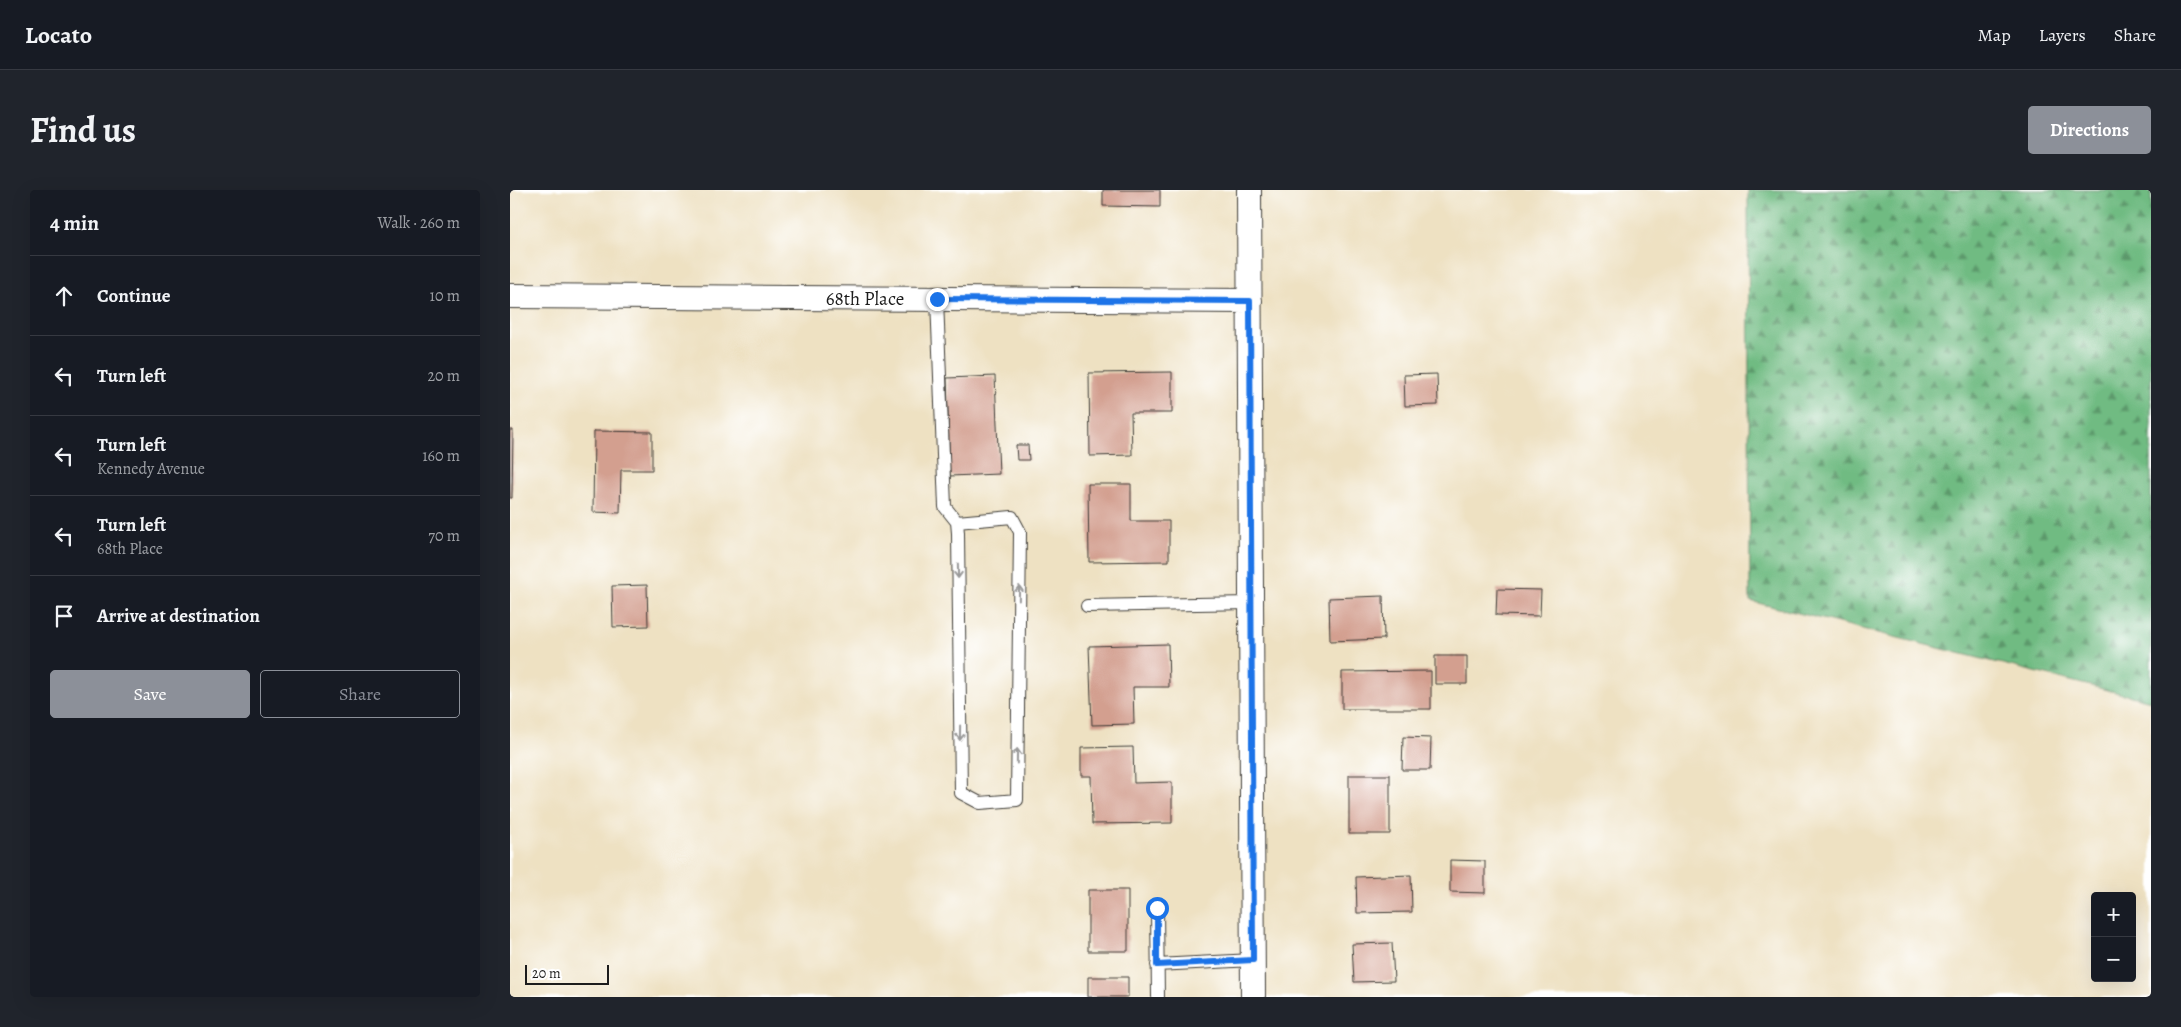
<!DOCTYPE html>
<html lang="en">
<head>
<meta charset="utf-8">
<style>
  :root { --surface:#171b24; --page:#20242c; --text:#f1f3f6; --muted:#9ea1a6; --line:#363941; --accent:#8c9099 }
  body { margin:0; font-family:Alegreya,serif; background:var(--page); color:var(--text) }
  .controls { position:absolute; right:15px; bottom:15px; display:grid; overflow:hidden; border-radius:5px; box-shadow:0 5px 20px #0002 }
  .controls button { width:45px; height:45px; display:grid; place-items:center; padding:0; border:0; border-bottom:1px solid var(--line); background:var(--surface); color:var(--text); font:25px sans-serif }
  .scale { position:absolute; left:15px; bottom:12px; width:84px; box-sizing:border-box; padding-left:5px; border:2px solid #1c1c1c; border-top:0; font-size:14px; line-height:18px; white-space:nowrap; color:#1c1c1c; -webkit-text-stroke:4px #fff; paint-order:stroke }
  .stop { position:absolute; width:15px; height:15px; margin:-11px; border:4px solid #1a73e8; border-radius:50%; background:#fff }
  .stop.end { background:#1a73e8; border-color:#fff; box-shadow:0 1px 5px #0008 }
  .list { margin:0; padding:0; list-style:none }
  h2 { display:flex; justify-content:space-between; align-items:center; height:65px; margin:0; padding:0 20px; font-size:21px }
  h2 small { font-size:16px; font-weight:400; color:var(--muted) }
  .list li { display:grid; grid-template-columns:32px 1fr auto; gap:15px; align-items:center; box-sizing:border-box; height:80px; padding:0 20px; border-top:1px solid var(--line) }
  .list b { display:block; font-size:19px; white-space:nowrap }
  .list p { margin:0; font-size:16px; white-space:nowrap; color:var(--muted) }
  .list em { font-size:16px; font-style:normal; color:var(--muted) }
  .actions { display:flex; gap:10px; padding:15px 20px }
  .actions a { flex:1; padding:11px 0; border:1px solid var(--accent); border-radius:5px; text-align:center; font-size:18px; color:var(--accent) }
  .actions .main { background:var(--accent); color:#fff }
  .icon { flex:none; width:28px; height:28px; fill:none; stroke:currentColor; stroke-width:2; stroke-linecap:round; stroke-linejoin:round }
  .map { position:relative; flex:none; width:1641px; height:807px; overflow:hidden; border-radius:5px }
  header { display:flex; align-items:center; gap:30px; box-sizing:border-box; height:70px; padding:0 25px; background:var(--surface); border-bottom:1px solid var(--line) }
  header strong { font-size:24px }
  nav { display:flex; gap:28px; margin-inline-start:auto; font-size:18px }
  .intro { display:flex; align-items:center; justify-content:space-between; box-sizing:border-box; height:120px; padding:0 30px }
  h1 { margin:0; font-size:35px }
  .button { padding:12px 22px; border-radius:5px; background:var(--accent); color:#fff; font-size:18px; font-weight:700 }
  main { display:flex; gap:30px; padding:0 30px }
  aside { flex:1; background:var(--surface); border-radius:5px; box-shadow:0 5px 20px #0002 }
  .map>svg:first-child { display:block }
  .forest { fill:url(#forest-firs); stroke:#466c4f }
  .building { fill:#d39f8f }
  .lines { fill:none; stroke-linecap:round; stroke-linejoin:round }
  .service-casing { stroke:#3c3a35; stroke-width:14 }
  .minor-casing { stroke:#3c3a35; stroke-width:26 }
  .service { stroke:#fff; stroke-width:12 }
  .minor { stroke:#fff; stroke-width:24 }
  .oneway { stroke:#999 }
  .route { stroke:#1a73e8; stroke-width:6 }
  .labels { text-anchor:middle; stroke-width:4; stroke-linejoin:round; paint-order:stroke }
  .street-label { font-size:19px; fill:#1c1c1c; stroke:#fff }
</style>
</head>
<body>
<header>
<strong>Locato</strong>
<nav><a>Map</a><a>Layers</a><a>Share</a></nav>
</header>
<div class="intro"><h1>Find us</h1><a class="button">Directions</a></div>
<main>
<aside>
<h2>4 min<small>Walk · 260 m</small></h2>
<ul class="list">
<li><svg class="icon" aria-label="ahead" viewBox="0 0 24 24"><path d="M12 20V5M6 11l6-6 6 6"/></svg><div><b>Continue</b></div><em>10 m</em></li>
<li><svg class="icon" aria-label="left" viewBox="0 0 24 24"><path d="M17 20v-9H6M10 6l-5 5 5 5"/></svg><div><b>Turn left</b></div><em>20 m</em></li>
<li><svg class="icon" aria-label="left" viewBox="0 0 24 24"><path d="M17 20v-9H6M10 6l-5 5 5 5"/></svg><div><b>Turn left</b><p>Kennedy Avenue</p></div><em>160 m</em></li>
<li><svg class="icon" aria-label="left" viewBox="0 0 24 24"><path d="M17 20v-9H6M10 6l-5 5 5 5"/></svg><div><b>Turn left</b><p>68th Place</p></div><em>70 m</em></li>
<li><svg class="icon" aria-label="arrive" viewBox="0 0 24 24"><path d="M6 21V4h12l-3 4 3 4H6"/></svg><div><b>Arrive at destination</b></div></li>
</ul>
<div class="actions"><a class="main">Save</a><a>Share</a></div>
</aside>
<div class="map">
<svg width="1641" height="807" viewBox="0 0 1641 807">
  <defs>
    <pattern id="forest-firs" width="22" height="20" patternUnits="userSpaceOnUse" patternTransform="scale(1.25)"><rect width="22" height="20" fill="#70bb82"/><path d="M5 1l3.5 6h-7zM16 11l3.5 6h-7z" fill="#5b976a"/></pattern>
  </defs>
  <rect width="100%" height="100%" fill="#fff"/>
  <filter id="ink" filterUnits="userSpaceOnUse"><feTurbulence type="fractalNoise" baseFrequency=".02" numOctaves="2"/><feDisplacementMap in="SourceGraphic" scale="10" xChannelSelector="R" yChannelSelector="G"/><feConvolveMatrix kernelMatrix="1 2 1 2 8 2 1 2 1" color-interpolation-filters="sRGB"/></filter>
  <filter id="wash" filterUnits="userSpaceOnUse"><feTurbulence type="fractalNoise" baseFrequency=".0096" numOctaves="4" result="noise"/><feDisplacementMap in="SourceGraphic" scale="20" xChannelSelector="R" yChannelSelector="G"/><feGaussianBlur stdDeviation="1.12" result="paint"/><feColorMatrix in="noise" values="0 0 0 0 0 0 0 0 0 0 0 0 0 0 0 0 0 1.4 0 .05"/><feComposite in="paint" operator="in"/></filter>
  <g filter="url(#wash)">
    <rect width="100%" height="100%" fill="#eee1c2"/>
    <path class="forest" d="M1238 0H1641V511L1240 411Z"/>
    <g id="blocks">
      <path class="building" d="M593 0H650V17L593 16Z
        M662 182V223H621L622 265 580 266 579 183Z
        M927 184 928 215 895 216 894 185Z
        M485 186 489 284 440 286 437 188Z
        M0 240H3L2 308H0Z
        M84 241 142 242V280H111L110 323 83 322Z
        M506 255H518L519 270H507Z
        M578 294H621V331H659V371L579 372Z
        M137 395 138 436 103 437 102 396Z
        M987 399 1031 400 1030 426 986 425Z
        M873 406 874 449 820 451 819 408Z
        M658 454 659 497H623L624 534 582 535 579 456Z
        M925 466H957V494H925Z
        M921 481V519H832V482Z
        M893 547 921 548 920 580H892Z
        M623 557 624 593 662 592V633L582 634 581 586H571V558Z
        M839 585H880V644H839Z
        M940 670 975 671V703L940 702Z
        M901 685 902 722 847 723 846 687Z
        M578 700H618V761H578Z
        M882 753 884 791 844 792 842 754Z
        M578 787H618V807H578Z"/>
    </g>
  </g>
  <g filter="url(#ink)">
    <use href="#blocks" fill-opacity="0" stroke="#3c3a35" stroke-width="1"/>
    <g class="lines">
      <g class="service-casing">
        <path id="service" d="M427 109 435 317 447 332 448 343 451 603 470 613 507 610 510 342 502 327 447 332
          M577 416 741 413
          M647 718 648 807
          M647 775 743 770"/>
      </g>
      <g class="minor-casing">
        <path id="minor" d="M739 0 743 807
          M0 106 740 111"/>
      </g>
      <use href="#service" class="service"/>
      <use href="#minor" class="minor"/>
    </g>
    <defs><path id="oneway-shaft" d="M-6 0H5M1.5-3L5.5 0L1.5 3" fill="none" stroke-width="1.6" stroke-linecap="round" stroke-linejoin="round" transform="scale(1.25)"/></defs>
    <g class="oneway">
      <use href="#oneway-shaft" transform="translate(448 381) rotate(89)"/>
      <use href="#oneway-shaft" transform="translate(509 403) rotate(-89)"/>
      <use href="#oneway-shaft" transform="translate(450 543) rotate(91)"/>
      <use href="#oneway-shaft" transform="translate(507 566) rotate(-89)"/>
    </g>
  </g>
  <g class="lines" filter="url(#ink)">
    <path class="route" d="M427 109 740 111 743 770 647 775V718"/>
  </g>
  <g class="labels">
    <g class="street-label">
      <text x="355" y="115">68th Place</text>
    </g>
  </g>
</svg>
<div class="controls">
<button>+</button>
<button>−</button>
</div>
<div class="scale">20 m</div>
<div class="stop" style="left:647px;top:718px"></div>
<div class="stop end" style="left:427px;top:109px"></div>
</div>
</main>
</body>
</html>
